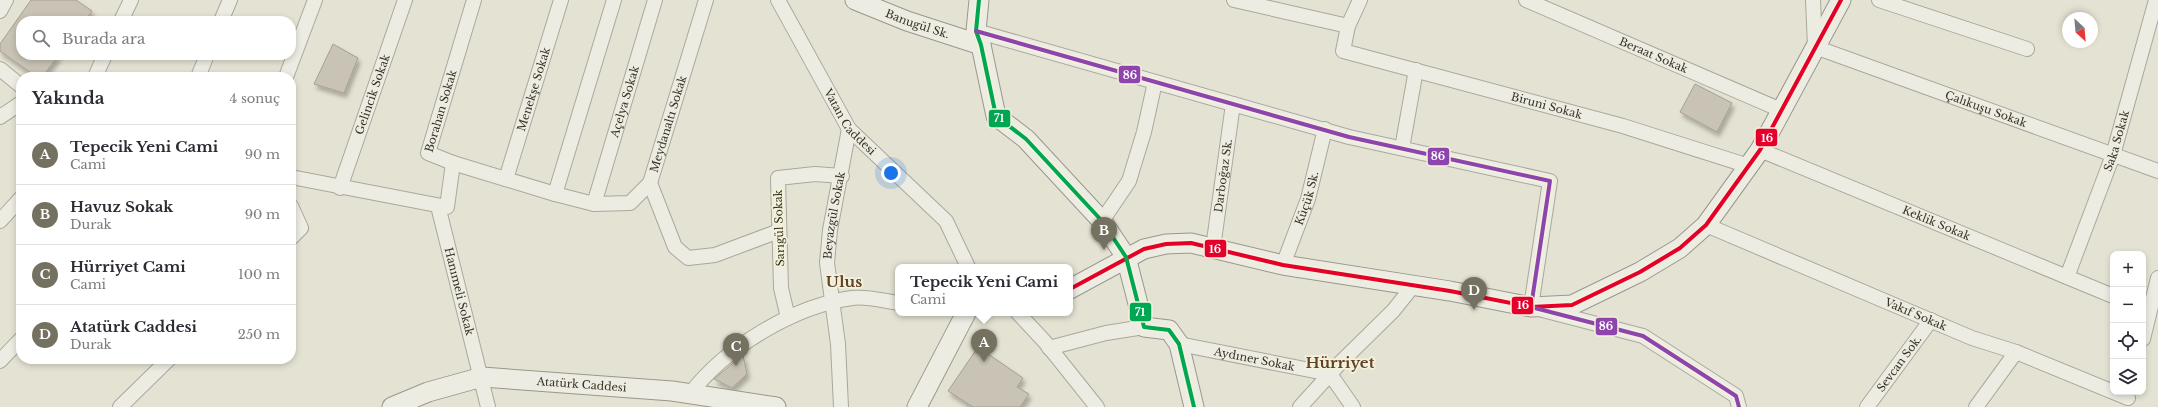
<!DOCTYPE html>
<html lang="tr">
<head>
<meta charset="utf-8">
<style>
  :root { --surface:#fff; --page:#f7f7f7; --text:#2b2b33; --muted:#7c7c81; --line:#e1e1e2; --accent:#757161 }
  body { margin:0; font-family:"Libre Baskerville",serif; background:var(--page); color:var(--text) }
  .controls { position:absolute; right:12px; bottom:12px; display:grid; overflow:hidden; border-radius:8px; box-shadow:0 2px 6px #0003 }
  .controls button { width:36px; height:36px; display:grid; place-items:center; padding:0; border:0; border-bottom:1px solid var(--line); background:var(--surface); color:var(--text); font:20px sans-serif }
  .compass { position:absolute; left:2062px; top:12px; width:36px; height:36px; border-radius:50%; background:var(--surface); box-shadow:0 2px 6px #0003; rotate:154deg }
  .you { position:absolute; left:891px; top:173px; width:14px; height:14px; margin:-10px; border:3px solid #fff; border-radius:50%; background:#1a73e8; box-shadow:0 0 0 6px #1a73e833 }
  .badge { display:grid; place-items:center; width:26px; height:26px; border-radius:50%; background:var(--accent); color:#fff; font-size:13px; font-weight:700 }
  .pin { position:absolute; translate:-50% -33px; filter:drop-shadow(0 1px 2px #0008) }
  .pin::after { content:''; position:absolute; top:21px; width:14px; height:12px; background:inherit; clip-path:polygon(0 0,100% 0,50% 100%) }
  .popup { position:absolute; left:895px; top:264px; width:178px; height:52px; box-sizing:border-box; display:grid; place-content:center; border-radius:8px; background:var(--surface); filter:drop-shadow(0 1px 3px #0005); font-size:13px; white-space:nowrap; color:var(--muted) }
  .popup b { font-size:15px; color:var(--text) }
  .popup::after { content:''; position:absolute; left:50%; top:100%; margin-left:-8px; border:8px solid transparent; border-top-color:var(--surface) }
  .list { margin:0; padding:0; list-style:none }
  h2 { display:flex; justify-content:space-between; align-items:center; height:52px; margin:0; padding:0 16px; font-size:17px }
  h2 small { font-size:13px; font-weight:400; color:var(--muted) }
  .list li { display:grid; grid-template-columns:26px 1fr auto; gap:12px; align-items:center; box-sizing:border-box; height:60px; padding:0 16px; border-top:1px solid var(--line) }
  .list b { display:block; font-size:15px; white-space:nowrap }
  .list p { margin:0; font-size:13px; white-space:nowrap; color:var(--muted) }
  .list em { font-size:13px; font-style:normal; color:var(--muted) }
  .icon { flex:none; width:22px; height:22px; fill:none; stroke:currentColor; stroke-width:2; stroke-linecap:round; stroke-linejoin:round }
  .map { position:relative; flex:none; width:2158px; height:407px; overflow:hidden }
  .search { position:absolute; background:var(--surface); box-shadow:0 2px 6px #0003; left:16px; top:16px; width:280px; height:44px; display:flex; align-items:center; gap:10px; box-sizing:border-box; padding:0 14px; border-radius:16px; color:var(--muted); font-size:15px }
  .panel { position:absolute; background:var(--surface); box-shadow:0 2px 6px #0003; left:16px; top:72px; width:280px; height:292px; border-radius:16px }
  .map>svg:first-child { display:block }
  .building { fill:#c8c3b4; stroke:#a4a092; filter:url(#shadow) }
  .lines { fill:none; stroke-linecap:round; stroke-linejoin:round }
  .street-casing { stroke:#aaa89b; stroke-width:16 }
  .secondary-casing { stroke:#9a978b; stroke-width:21 }
  .street { stroke:#edece3; stroke-width:14 }
  .secondary { stroke:#edece3; stroke-width:19 }
  .bus-1-casing { stroke:#f3f2db; stroke-width:7 }
  .bus-2-casing { stroke:#f3f2db; stroke-width:7 }
  .bus-3-casing { stroke:#f3f2db; stroke-width:7 }
  .bus-1 { stroke:#e4002b; stroke-width:4 }
  .bus-2 { stroke:#00a651; stroke-width:4 }
  .bus-3 { stroke:#8e44ad; stroke-width:4 }
  .labels { text-anchor:middle; stroke-width:3.5; stroke-linejoin:round; paint-order:stroke }
  .street-label { font-size:11px; fill:#393323; stroke:#f3f2db }
  .district-label { font-size:15px; font-weight:bold; fill:#614127; stroke:#f3f2db }
  .line-badge { stroke:#f3f2db; stroke-width:1.5 }
  .badge-label { font-size:11px; text-anchor:middle; font-weight:bold; fill:#fff }
</style>
</head>
<body>
<div class="map">
<svg width="2158" height="407" viewBox="0 0 2158 407">
  <defs>
    <filter id="shadow"><feDropShadow dx="2.5" dy="4.5" stdDeviation="2" flood-color="#0004"/></filter>
  </defs>
  <rect width="100%" height="100%" fill="#e4e3d3"/>
  <path class="building" d="M31 0H76L92 11 85 21H21V55H59L42 77H37L0 51V44Z
    M333 44 358 58 344 93 314 84Z
    M1695 84 1732 103 1717 132 1680 112Z
    M978 347 1023 378 1017 387 1029 394 1020 407H973L948 391Z
    M743 355 747 374 732 388 714 379Z"/>
  <g class="lines">
    <g class="street-casing">
      <g id="street">
        <path id="s1" d="M778 0 849 129 946 221 968 267"/>
        <path d="M1234 0 1348 26"/>
        <path id="s2" d="M1360 0 1348 26 1343 51 1623 126 1749 166"/>
        <path id="s3" d="M1526 0 1781 110"/>
        <path id="s4" d="M1813 0 1815 47 2158 171"/>
        <path d="M1879 0 2027 49"/>
        <path d="M0 11 6 0"/>
        <path d="M121 21 131 0"/>
        <path d="M221 21 230 0"/>
        <path d="M976 31 1349 137 1550 181 1531 307 1643 336 1736 396 1739 407"/>
        <path d="M0 69 21 86"/>
        <path d="M95 77 105 55"/>
        <path d="M198 77 207 55"/>
        <path d="M286 77 315 0"/>
        <path d="M0 117 21 103"/>
        <path d="M1402 148 1416 70"/>
        <path id="s5" d="M1760 150 2113 296"/>
        <path id="s6" d="M453 163 555 194 594 204 630 203 650 183 706 0"/>
        <path id="s7" d="M291 177 447 207 453 163 428 153 474 0"/>
        <path id="s8" d="M506 179 561 0"/>
        <path d="M650 183 675 247 688 258 715 255 779 231"/>
        <path id="s9" d="M340 188 405 0"/>
        <path d="M555 194 614 0"/>
        <path id="s10" d="M594 204 655 0"/>
        <path d="M291 206 301 228 291 238"/>
        <path id="s11" d="M438 206 488 407"/>
        <path d="M0 221 21 198"/>
        <path d="M1102 221 1129 181 1144 132 1155 82"/>
        <path id="s12" d="M1706 225 1972 338 2016 352 2128 398"/>
        <path id="s13" d="M1213 248 1233 104"/>
        <path id="s14" d="M1283 265 1308 199 1325 129"/>
        <path id="s15" d="M2067 277 2113 155 2156 0"/>
        <path d="M1018 313 1045 342 1097 407"/>
        <path d="M788 318 781 288 778 178 815 174 842 176"/>
        <path d="M2143 339 2158 278"/>
        <path id="s16" d="M1179 344 1330 374 1353 407"/>
        <path d="M1049 348 1106 333 1144 327"/>
        <path d="M0 361 21 339"/>
        <path d="M690 394C726 347 794 306 852 298 867 296 884 301 898 303"/>
        <path d="M120 407 169 359"/>
        <path id="s17" d="M841 407 838 344 827 263 830 230 849 129"/>
        <path d="M1300 407 1340 363 1393 311 1413 286"/>
        <path id="s18" d="M1867 407 1931 320"/>
        <path d="M1976 407 2016 352"/>
      </g>
    </g>
    <g class="secondary-casing">
      <g id="secondary">
        <path id="s19" d="M855 0 907 21 981 45"/>
        <path d="M979 0 976 31 981 45 996 116 1026 139 1102 221 1126 257 1144 327 1169 330 1179 344 1194 407"/>
        <path d="M1070 289 1144 249 1166 244 1191 243 1283 265 1450 291 1531 307 1572 305 1640 272 1680 248 1706 225 1760 150 1841 0"/>
        <path id="s20" d="M392 407 428 392 482 377 672 391 776 407"/>
        <path d="M917 407 966 313"/>
      </g>
    </g>
    <use href="#street" class="street"/>
    <use href="#secondary" class="secondary"/>
    <g class="bus-1-casing">
      <path id="bus-1" d="M1070 289 1144 249 1166 244 1191 243 1283 265 1450 291 1531 307 1572 305 1640 272 1680 248 1706 225 1760 150 1841 0"/>
    </g>
    <g class="bus-2-casing">
      <path id="bus-2" d="M979 0 976 31 981 45 996 116 1026 139 1102 221 1126 257 1144 327 1169 330 1179 344 1194 407"/>
    </g>
    <g class="bus-3-casing">
      <path id="bus-3" d="M976 31 1349 137 1550 181 1531 307 1643 336 1736 396 1739 407"/>
    </g>
    <use href="#bus-1" class="bus-1"/>
    <use href="#bus-2" class="bus-2"/>
    <use href="#bus-3" class="bus-3"/>
  </g>
  <g class="labels">
    <g class="street-label">
      <text dy="4" stroke="none"><textPath href="#s19" startOffset="67">Banugül Sk.</textPath></text>
      <text dy="4" stroke="none"><textPath href="#s3" startOffset="139">Beraat Sokak</textPath></text>
      <text dy="4" stroke="none"><textPath href="#s8" startOffset="94">Menekşe Sokak</textPath></text>
      <text dy="4" stroke="none"><textPath href="#s9" startOffset="99">Gelincik Sokak</textPath></text>
      <text dy="4" stroke="none"><textPath href="#s10" startOffset="107">Açelya Sokak</textPath></text>
      <text dy="4" stroke="none"><textPath href="#s2" startOffset="265">Biruni Sokak</textPath></text>
      <text dy="4" stroke="none"><textPath href="#s4" startOffset="229">Çalıkuşu Sokak</textPath></text>
      <text dy="4" stroke="none"><textPath href="#s7" startOffset="274">Borahan Sokak</textPath></text>
      <text dy="4" stroke="none"><textPath href="#s1" startOffset="142">Vatan Caddesi</textPath></text>
      <text dy="4" stroke="none"><textPath href="#s6" startOffset="273">Meydanaltı Sokak</textPath></text>
      <text dy="4" stroke="none"><textPath href="#s15" startOffset="145">Saka Sokak</textPath></text>
      <text dy="4" stroke="none"><textPath href="#s13" startOffset="73">Darboğaz Sk.</textPath></text>
      <text dy="4" stroke="none"><textPath href="#s14" startOffset="71">Küçük Sk.</textPath></text>
      <text dy="4" stroke="none"><textPath href="#s17" startOffset="193">Beyazgül Sokak</textPath></text>
      <text dy="4" stroke="none"><textPath href="#s5" startOffset="191">Keklik Sokak</textPath></text>
      <text transform="translate(779 228) rotate(-92)" y="4">Sarıgül Sokak</text>
      <text dy="4" stroke="none"><textPath href="#s11" startOffset="88">Hanımeli Sokak</textPath></text>
      <text dy="4" stroke="none"><textPath href="#s12" startOffset="228">Vakıf Sokak</textPath></text>
      <text dy="4" stroke="none"><textPath href="#s16" startOffset="77">Aydıner Sokak</textPath></text>
      <text dy="4" stroke="none"><textPath href="#s18" startOffset="54">Sevcan Sok.</textPath></text>
      <text dy="4" stroke="none"><textPath href="#s20" startOffset="195">Atatürk Caddesi</textPath></text>
    </g>
    <g class="district-label">
      <text x="844" y="287">Ulus</text>
      <text x="1340" y="368">Hürriyet</text>
    </g>
  </g>
  <g class="line-badge">
    <rect x="1118" y="65" width="23" height="19" rx="4" fill="#8e44ad"/>
    <rect x="988" y="109" width="23" height="19" rx="4" fill="#00a651"/>
    <rect x="1755" y="128" width="23" height="19" rx="4" fill="#e4002b"/>
    <rect x="1427" y="147" width="23" height="19" rx="4" fill="#8e44ad"/>
    <rect x="1204" y="239" width="23" height="19" rx="4" fill="#e4002b"/>
    <rect x="1511" y="296" width="23" height="19" rx="4" fill="#e4002b"/>
    <rect x="1129" y="302" width="23" height="20" rx="4" fill="#00a651"/>
    <rect x="1595" y="317" width="23" height="19" rx="4" fill="#8e44ad"/>
  </g>
  <g class="badge-label">
    <text x="1130" y="79">86</text>
    <text x="999" y="122">71</text>
    <text x="1767" y="142">16</text>
    <text x="1438" y="160">86</text>
    <text x="1215" y="253">16</text>
    <text x="1523" y="309">16</text>
    <text x="1140" y="316">71</text>
    <text x="1606" y="330">86</text>
  </g>
</svg>
<div class="controls">
<button>+</button>
<button>−</button>
<button><svg class="icon" aria-label="locate" viewBox="0 0 24 24"><circle cx="12" cy="12" r="6"/><path d="M12 2v4M12 18v4M2 12h4M18 12h4"/></svg></button>
<button><svg class="icon" aria-label="layers" viewBox="0 0 24 24"><path d="M12 4l9 5-9 5-9-5zM3 14l9 5 9-5"/></svg></button>
</div>
<svg class="compass" viewBox="-18 -18 36 36"><path d="M0-13l5 13h-10z" fill="#e53935"/><path d="M0 13l5-13h-10z" fill="#7c7c81"/></svg>
<div class="you"></div>
<div class="pin badge" style="left:984px;top:362px">A</div>
<div class="popup"><b>Tepecik Yeni Cami</b>Cami</div>
<div class="pin badge" style="left:1104px;top:250px">B</div>
<div class="pin badge" style="left:736px;top:366px">C</div>
<div class="pin badge" style="left:1474px;top:310px">D</div>
<div class="search"><svg class="icon" aria-label="search" viewBox="0 0 24 24"><circle cx="10" cy="10" r="6"/><path d="M15 15l6 6"/></svg>Burada ara</div>
<section class="panel">
<h2>Yakında<small>4 sonuç</small></h2>
<ul class="list">
<li><span class="badge">A</span><div><b>Tepecik Yeni Cami</b><p>Cami</p></div><em>90 m</em></li>
<li><span class="badge">B</span><div><b>Havuz Sokak</b><p>Durak</p></div><em>90 m</em></li>
<li><span class="badge">C</span><div><b>Hürriyet Cami</b><p>Cami</p></div><em>100 m</em></li>
<li><span class="badge">D</span><div><b>Atatürk Caddesi</b><p>Durak</p></div><em>250 m</em></li>
</ul>
</section>
</div>
</body>
</html>
